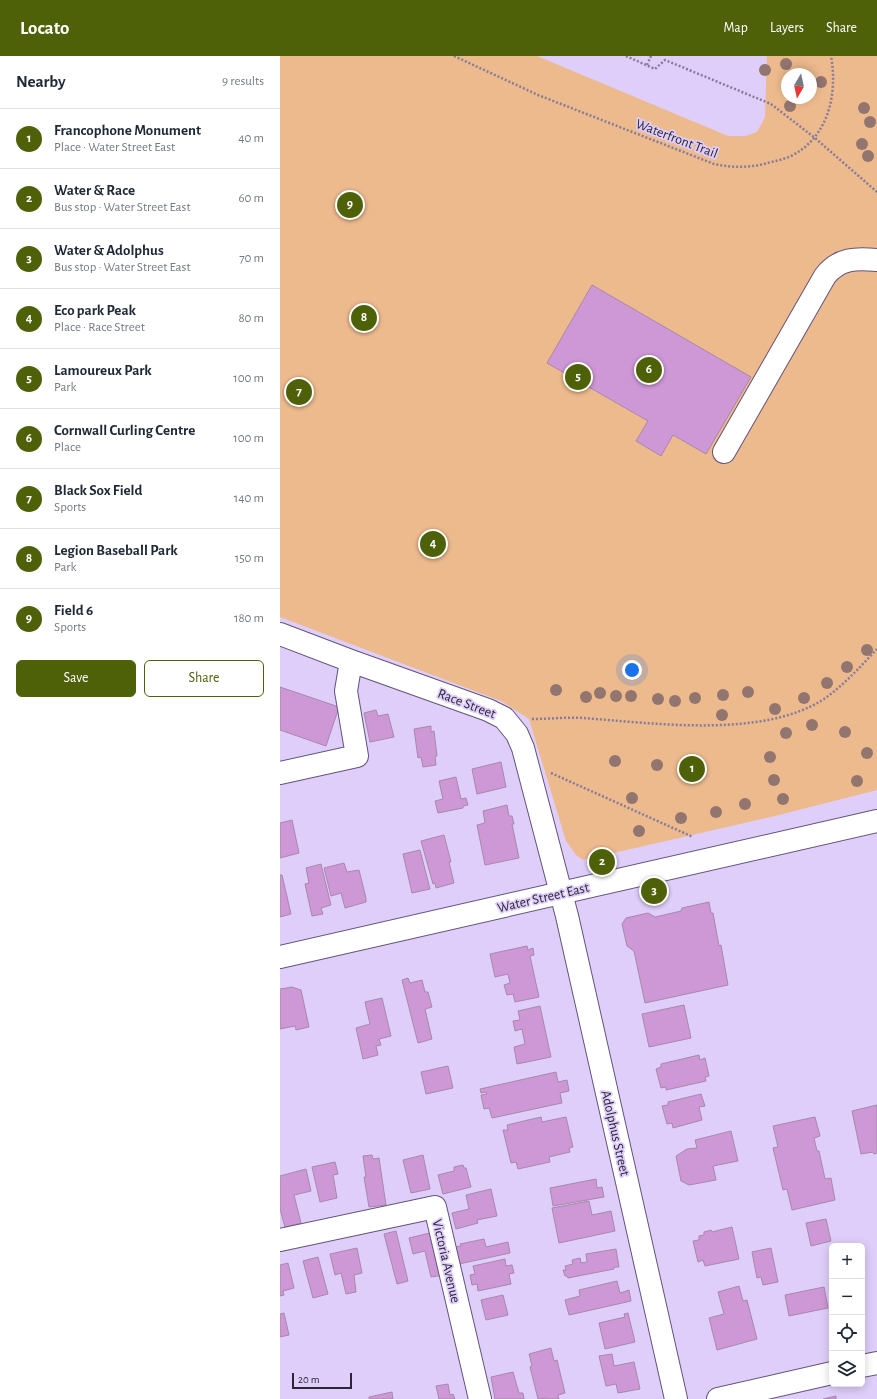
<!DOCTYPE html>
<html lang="en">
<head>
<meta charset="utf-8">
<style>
  :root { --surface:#fff; --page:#f6f6f7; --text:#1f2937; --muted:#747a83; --line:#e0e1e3; --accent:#4e6109 }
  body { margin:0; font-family:"Alegreya Sans",sans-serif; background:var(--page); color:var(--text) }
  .controls { position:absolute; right:12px; bottom:12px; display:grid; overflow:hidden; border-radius:6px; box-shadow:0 2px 10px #0003 }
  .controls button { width:36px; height:36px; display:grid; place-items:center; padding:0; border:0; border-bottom:1px solid var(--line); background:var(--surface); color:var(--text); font:20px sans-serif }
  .compass { position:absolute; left:501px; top:12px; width:36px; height:36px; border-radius:50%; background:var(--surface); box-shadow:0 2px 10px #0003; rotate:189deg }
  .scale { position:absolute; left:12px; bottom:10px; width:60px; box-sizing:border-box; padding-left:4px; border:2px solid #2b2535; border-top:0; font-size:11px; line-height:14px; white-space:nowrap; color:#2b2535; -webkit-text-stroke:3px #decef9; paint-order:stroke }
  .you { position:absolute; left:352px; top:614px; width:14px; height:14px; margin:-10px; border:3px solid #fff; border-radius:50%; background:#1a73e8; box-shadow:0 0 0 6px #1a73e833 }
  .badge { display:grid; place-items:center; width:26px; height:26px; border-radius:50%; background:var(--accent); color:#fff; font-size:13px; font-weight:700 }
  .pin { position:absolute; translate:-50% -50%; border:2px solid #fff; box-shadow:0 1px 4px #0006 }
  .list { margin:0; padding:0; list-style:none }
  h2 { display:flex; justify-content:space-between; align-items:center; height:52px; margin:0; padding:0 16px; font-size:17px }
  h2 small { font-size:13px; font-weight:400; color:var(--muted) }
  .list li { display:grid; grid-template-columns:26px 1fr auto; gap:12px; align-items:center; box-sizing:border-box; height:60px; padding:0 16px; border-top:1px solid var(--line) }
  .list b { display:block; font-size:15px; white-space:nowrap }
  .list p { margin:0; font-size:13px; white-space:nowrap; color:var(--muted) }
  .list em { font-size:13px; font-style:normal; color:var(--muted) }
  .actions { display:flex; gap:8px; padding:12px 16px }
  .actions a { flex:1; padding:9px 0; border:1px solid var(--accent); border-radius:6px; text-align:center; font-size:14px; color:var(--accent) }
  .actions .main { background:var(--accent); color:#fff }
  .icon { flex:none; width:22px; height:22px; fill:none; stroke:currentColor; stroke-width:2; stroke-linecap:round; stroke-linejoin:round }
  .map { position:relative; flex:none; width:597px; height:1343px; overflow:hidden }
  header { display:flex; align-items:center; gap:24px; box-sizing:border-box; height:56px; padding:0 20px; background:var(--accent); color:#fff }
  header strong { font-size:19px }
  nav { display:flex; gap:22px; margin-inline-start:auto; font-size:14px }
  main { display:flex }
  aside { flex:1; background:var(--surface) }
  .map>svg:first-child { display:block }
  .green { fill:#edba8e; fill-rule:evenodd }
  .building { fill:#ce98d6; stroke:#a788ab }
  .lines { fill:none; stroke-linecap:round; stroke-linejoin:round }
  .minor-casing { stroke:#635479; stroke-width:24 }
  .major-casing { stroke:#635479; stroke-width:24 }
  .path { stroke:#867b99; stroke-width:2.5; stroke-dasharray:2 2; stroke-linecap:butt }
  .minor { stroke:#fff; stroke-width:22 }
  .major { stroke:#fff; stroke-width:22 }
  .tree { fill:#937570 }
  .labels { text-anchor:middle; stroke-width:3.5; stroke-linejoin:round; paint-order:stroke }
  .street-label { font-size:14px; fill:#2b2535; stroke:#decef9 }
</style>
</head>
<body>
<header>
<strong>Locato</strong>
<nav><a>Map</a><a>Layers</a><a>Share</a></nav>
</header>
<main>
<aside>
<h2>Nearby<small>9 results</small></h2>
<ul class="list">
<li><span class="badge">1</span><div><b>Francophone Monument</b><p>Place · Water Street East</p></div><em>40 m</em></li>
<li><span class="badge">2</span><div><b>Water &amp; Race</b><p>Bus stop · Water Street East</p></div><em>60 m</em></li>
<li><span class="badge">3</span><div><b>Water &amp; Adolphus</b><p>Bus stop · Water Street East</p></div><em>70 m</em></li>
<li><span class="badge">4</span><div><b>Eco park Peak</b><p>Place · Race Street</p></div><em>80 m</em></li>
<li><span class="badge">5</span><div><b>Lamoureux Park</b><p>Park</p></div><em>100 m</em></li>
<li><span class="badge">6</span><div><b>Cornwall Curling Centre</b><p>Place</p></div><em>100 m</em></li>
<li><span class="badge">7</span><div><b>Black Sox Field</b><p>Sports</p></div><em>140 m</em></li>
<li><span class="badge">8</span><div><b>Legion Baseball Park</b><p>Park</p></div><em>150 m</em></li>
<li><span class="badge">9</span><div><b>Field 6</b><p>Sports</p></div><em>180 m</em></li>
</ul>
<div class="actions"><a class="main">Save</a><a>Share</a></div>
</aside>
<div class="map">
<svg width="597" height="1343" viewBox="0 0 597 1343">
  <rect width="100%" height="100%" fill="#decef9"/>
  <path class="green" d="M0 0H257L448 80H466L477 76 485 61 487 0H597V734L495 760 303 804 296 799 286 785 249 663 221 645 0 561ZM507 18H531V42H507Z"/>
  <path class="building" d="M312 229 471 321 426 398 393 379 381 400 356 385 368 365 267 307Z
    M0 631 59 651 46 690 0 674Z
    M96 654 98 660 108 658 114 681 90 686 84 657Z
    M151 670V676L154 675 157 700H155L156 709 143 711 141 701 138 702 134 673Z
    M221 706 226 731 197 738 192 713Z
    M176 721 181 743 186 742 188 749 183 750V752L158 757 155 745 163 743 159 725Z
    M227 749 229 760H232L234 768H232L239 802 205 809 197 769 205 767 203 755Z
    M12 764 19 797 0 802V767Z
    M164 779 171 806H169L174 827 156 832 155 827 153 828 141 785Z
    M140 794 150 833 132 837 123 798Z
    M64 807 67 816 79 814 86 842V846L65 852 61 837 51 840 44 812Z
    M41 808 51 849 41 852 43 858 32 860 25 828 29 827 26 812Z
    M0 819H2L11 858 0 861Z
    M429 846 431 857H433L439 890 441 889 448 929 365 947 354 895 347 890 342 868 346 862 368 857 375 861 401 855 402 852Z
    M247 890 248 894 253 892 254 899 250 900 259 941 235 946 233 938 227 939 224 929 230 927 228 918 215 921 210 898Z
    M128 922 130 927 142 924 145 936H148L152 951 145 953 152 983 138 987 122 924Z
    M12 931 21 934 29 971 16 974 15 970 0 973V933Z
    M102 942 111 980 99 983 101 989 96 990 98 999 83 1003 76 972 90 968 85 946Z
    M404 949 411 982 369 991 362 958Z
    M260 950 271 1001 237 1008 234 991 245 988 242 973 235 975 233 965 240 964 238 955Z
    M419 999 420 1004 425 1002 429 1020 425 1021 426 1025 386 1034V1031L381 1032 376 1013 381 1011V1008Z
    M168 1010 173 1032 146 1038 141 1016Z
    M276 1016 278 1026 287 1024 289 1035 280 1037 282 1047 212 1062 209 1052 204 1053 201 1039 207 1038 206 1036 201 1037 200 1033Z
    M421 1038 425 1050 419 1051 422 1064 393 1072 392 1067 387 1068 382 1050 388 1049V1046Z
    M597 1049V1097L594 1098 593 1096 581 1098 572 1055Z
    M261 1061 262 1066 286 1061 293 1091 289 1092 290 1096 269 1101 270 1106 238 1113 236 1106 231 1107 223 1074H228L227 1069Z
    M535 1061 540 1080 534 1082 537 1095H539L545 1123 551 1122 555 1144 512 1154 507 1133 503 1134 493 1092 498 1091 493 1070Z
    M451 1075 458 1105 433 1110 436 1124 409 1129 401 1125 396 1100 407 1093 417 1092 415 1084Z
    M92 1099 93 1103 99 1102 106 1149 89 1151 84 1121H86L83 1100Z
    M143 1099 150 1133 131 1137 123 1104Z
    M55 1106 58 1118 53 1119 57 1142 40 1146 32 1111Z
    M183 1109 184 1112H186L191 1131 163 1138 158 1119 174 1115V1111Z
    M26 1113 31 1135 14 1139 21 1167 5 1171 0 1153V1120Z
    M316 1123 317 1132 322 1131 324 1141 273 1150 270 1132Z
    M211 1133 217 1160 197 1164 198 1167 176 1173 172 1157 189 1153 186 1139Z
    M309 1145 312 1159 331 1155 335 1175 279 1187 272 1152Z
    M546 1163 551 1185 531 1190 526 1167Z
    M452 1171 459 1203 425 1210 423 1204 418 1206 413 1185 419 1184V1180L424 1179V1176L431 1174 432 1176Z
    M116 1175 128 1225 117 1228 104 1178Z
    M154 1176 164 1219 151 1221 145 1195 133 1198 129 1182Z
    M204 1183 206 1191 228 1186 230 1197 179 1208 175 1191 181 1190 180 1188Z
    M77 1192 82 1217 74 1219 76 1236 66 1238 61 1217 55 1219 50 1198Z
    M491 1192 498 1226 483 1229 481 1221 477 1222 472 1196Z
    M336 1193 339 1211H334V1213L288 1222 287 1220H285L283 1214H286L285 1210 293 1208 292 1204 300 1202 301 1207 307 1206 306 1198Z
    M38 1201 48 1238 33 1242 23 1205Z
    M225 1203 226 1210 232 1209 234 1217 229 1218 231 1228 198 1235 197 1228 192 1229 190 1219 195 1218 193 1210Z
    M8 1207 14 1232 3 1235 4 1239 0 1240V1209Z
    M337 1225 340 1237 349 1234 351 1245 289 1259 285 1244 300 1240 299 1234Z
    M459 1230 463 1245 467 1244 477 1283 437 1294 429 1262 444 1258 438 1236Z
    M544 1231 548 1252 509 1260 505 1239Z
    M223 1239 228 1259 206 1264 201 1244Z
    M4 1257 9 1279 0 1281V1258Z
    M348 1257 355 1286 325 1293 319 1267 345 1261 344 1258Z
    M271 1292 274 1305 277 1304 285 1337 278 1339 279 1343H267V1342L258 1343 250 1311 252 1310 249 1298Z
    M332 1298 334 1310 354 1306 360 1333 338 1337 336 1328 326 1330 319 1300Z
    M233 1316 239 1337H243L244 1343H215L211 1321Z
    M168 1328 170 1339 173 1338 175 1343H159L156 1330Z
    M112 1336 113 1343H89V1341Z
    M556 1340V1343H543Z"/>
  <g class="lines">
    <g class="minor-casing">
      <path id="minor" d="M444 396 545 220C559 202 576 202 597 204
        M0 578 71 605 208 654 224 662 237 678 243 692 287 860 396 1343
        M0 717 77 700 66 635 71 605
        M0 1184 155 1151 200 1343
        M582 1310 597 1307
        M438 1343 552 1317"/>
    </g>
    <g class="major-casing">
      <path id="major" d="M0 901 597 765"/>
    </g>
    <path class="path" d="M174 0 258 39 434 108C453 112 472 112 491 106 497 105 503 103 509 101 548 83 558 39 551 0
      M346 0 375 13 385 4 491 48 535 82 597 136
      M367 9 371 0
      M252 663C269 663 286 661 303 662 374 667 482 683 544 643 564 629 580 611 597 593
      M271 717 413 781"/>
    <use href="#minor" class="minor"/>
    <use href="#major" class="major"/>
  </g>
  <g class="tree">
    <circle cx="506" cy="8" r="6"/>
    <circle cx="485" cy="14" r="6"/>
    <circle cx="541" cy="26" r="6"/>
    <circle cx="510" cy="50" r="6"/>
    <circle cx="584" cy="52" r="6"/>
    <circle cx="590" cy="66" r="6"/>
    <circle cx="582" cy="88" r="6"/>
    <circle cx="588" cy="100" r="6"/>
    <circle cx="587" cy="594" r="6"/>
    <circle cx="567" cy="611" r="6"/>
    <circle cx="547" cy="627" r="6"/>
    <circle cx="276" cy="634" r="6"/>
    <circle cx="468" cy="636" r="6"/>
    <circle cx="320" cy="637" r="6"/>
    <circle cx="443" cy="639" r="6"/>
    <circle cx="336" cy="640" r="6"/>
    <circle cx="351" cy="640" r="6"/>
    <circle cx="306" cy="641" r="6"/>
    <circle cx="415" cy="642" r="6"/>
    <circle cx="524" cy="642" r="6"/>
    <circle cx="378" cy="643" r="6"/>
    <circle cx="395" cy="645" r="6"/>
    <circle cx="495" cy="653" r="6"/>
    <circle cx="442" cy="659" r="6"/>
    <circle cx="532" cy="669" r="6"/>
    <circle cx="565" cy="676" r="6"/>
    <circle cx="506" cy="677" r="6"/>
    <circle cx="587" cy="697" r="6"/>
    <circle cx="490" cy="701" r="6"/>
    <circle cx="335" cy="705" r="6"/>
    <circle cx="377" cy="709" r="6"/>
    <circle cx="494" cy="724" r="6"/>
    <circle cx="577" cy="725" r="6"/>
    <circle cx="352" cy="742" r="6"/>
    <circle cx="503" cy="743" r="6"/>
    <circle cx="465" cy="748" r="6"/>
    <circle cx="436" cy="756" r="6"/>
    <circle cx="401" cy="762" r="6"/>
    <circle cx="359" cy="775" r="6"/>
  </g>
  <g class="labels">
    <g class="street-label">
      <text transform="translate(397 82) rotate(21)" y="5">Waterfront Trail</text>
      <text transform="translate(187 647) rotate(21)" y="5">Race Street</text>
      <text transform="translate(263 841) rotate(-13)" y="5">Water Street East</text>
      <text transform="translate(336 1077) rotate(77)" y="5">Adolphus Street</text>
      <text transform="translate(167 1205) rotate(77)" y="5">Victoria Avenue</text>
    </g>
  </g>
</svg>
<div class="controls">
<button>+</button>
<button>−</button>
<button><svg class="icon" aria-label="locate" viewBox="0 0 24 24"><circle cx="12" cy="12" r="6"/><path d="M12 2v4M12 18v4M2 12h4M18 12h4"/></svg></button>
<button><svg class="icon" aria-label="layers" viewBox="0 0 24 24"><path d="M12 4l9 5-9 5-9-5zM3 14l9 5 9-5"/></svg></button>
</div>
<svg class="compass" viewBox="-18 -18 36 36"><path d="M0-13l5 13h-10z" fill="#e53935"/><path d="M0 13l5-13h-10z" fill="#747a83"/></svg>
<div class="scale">20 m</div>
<div class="you"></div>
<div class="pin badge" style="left:412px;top:713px">1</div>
<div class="pin badge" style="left:322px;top:806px">2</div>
<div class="pin badge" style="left:374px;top:835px">3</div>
<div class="pin badge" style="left:153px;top:488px">4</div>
<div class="pin badge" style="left:298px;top:321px">5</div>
<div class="pin badge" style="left:369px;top:314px">6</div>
<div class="pin badge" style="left:19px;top:336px">7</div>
<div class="pin badge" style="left:84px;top:262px">8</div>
<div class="pin badge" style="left:70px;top:149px">9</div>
</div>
</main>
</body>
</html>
